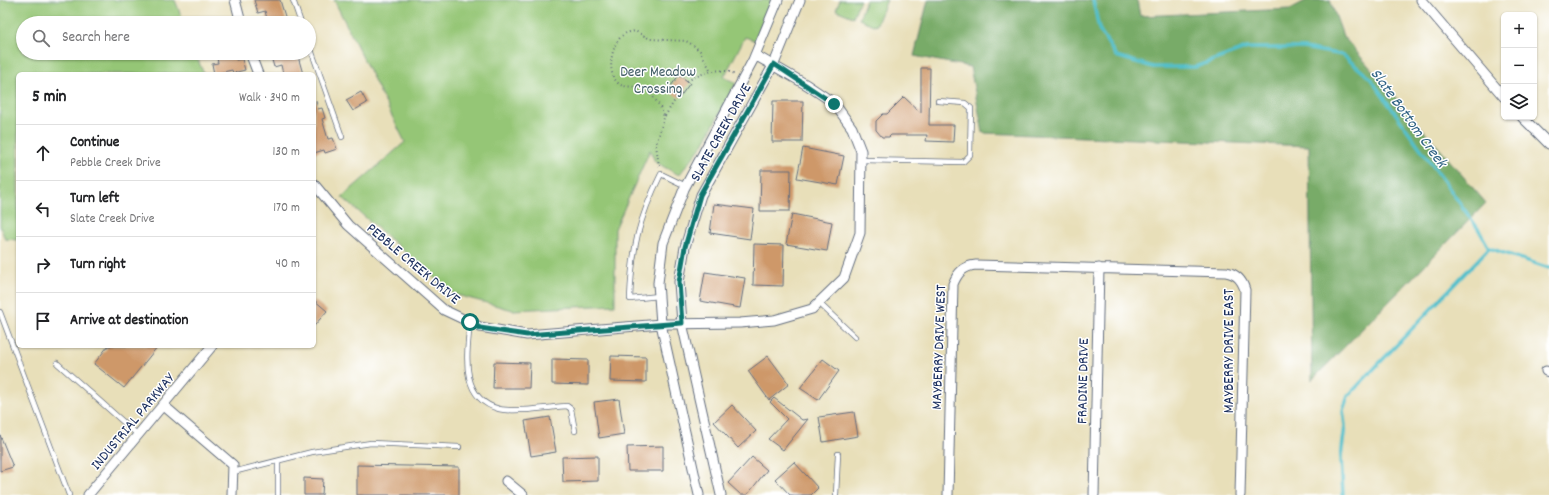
<!DOCTYPE html>
<html lang="en">
<head>
<meta charset="utf-8">
<style>
  :root { --surface:#fff; --page:#f6f6f6; --text:#202124; --muted:#757577; --line:#e0e0e0 }
  body { margin:0; font-family:Dekko,sans-serif; background:var(--page); color:var(--text) }
  .controls { position:absolute; right:12px; top:12px; display:grid; overflow:hidden; border-radius:6px; box-shadow:0 1px 3px #0004 }
  .controls button { width:36px; height:36px; display:grid; place-items:center; padding:0; border:0; border-bottom:1px solid var(--line); background:var(--surface); color:var(--text); font:20px sans-serif }
  .stop { position:absolute; width:12px; height:12px; margin:-9px; border:3px solid #0f766e; border-radius:50%; background:#fff }
  .stop.end { background:#0f766e; border-color:#fff; box-shadow:0 1px 4px #0008 }
  .list { margin:0; padding:0; list-style:none }
  h2 { display:flex; justify-content:space-between; align-items:center; height:52px; margin:0; padding:0 16px; font-size:17px }
  h2 small { font-size:13px; font-weight:400; color:var(--muted) }
  .list li { display:grid; grid-template-columns:26px 1fr auto; gap:12px; align-items:center; box-sizing:border-box; height:56px; padding:0 16px; border-top:1px solid var(--line) }
  .list b { display:block; font-size:15px; white-space:nowrap }
  .list p { margin:0; font-size:13px; white-space:nowrap; color:var(--muted) }
  .list em { font-size:13px; font-style:normal; color:var(--muted) }
  .icon { flex:none; width:22px; height:22px; fill:none; stroke:currentColor; stroke-width:2; stroke-linecap:round; stroke-linejoin:round }
  .map { position:relative; flex:none; width:1549px; height:495px; overflow:hidden }
  .search { position:absolute; background:var(--surface); box-shadow:0 1px 3px #0004; left:16px; top:16px; width:300px; height:44px; display:flex; align-items:center; gap:10px; box-sizing:border-box; padding:0 14px; border-radius:22px; color:var(--muted); font-size:15px }
  .panel { position:absolute; background:var(--surface); box-shadow:0 1px 3px #0004; left:16px; top:72px; width:300px; height:276px; border-radius:6px }
  .map>svg:first-child { display:block }
  .green { fill:#95c676; stroke:#587a6a }
  .forest { fill:#78ab67; stroke:#4a6d62 }
  .lines { fill:none; stroke-linecap:round; stroke-linejoin:round }
  .stream { stroke:#53c0cc; stroke-width:3.5 }
  .building { fill:#ce9869 }
  .lane-casing { stroke:#636d7e; stroke-width:6 }
  .street-casing { stroke:#636d7e; stroke-width:11 }
  .path { stroke:#636d7e; stroke-width:2; stroke-dasharray:1 3; stroke-linecap:butt }
  .lane { stroke:#fff; stroke-width:4.5 }
  .street { stroke:#fff; stroke-width:9 }
  .route { stroke:#0f766e; stroke-width:5 }
  .labels { text-anchor:middle; stroke-width:3; stroke-linejoin:round; paint-order:stroke }
  .park-label { font-size:15px; fill:#405c65; stroke:#fff }
  .street-label { font-size:15px; fill:#1b2f5e; stroke:#fff }
  .water-label { font-size:16px; font-style:italic; fill:#2f6284; stroke:#fff }
</style>
</head>
<body>
<div class="map">
<svg width="1549" height="495" viewBox="0 0 1549 495">
  <rect width="100%" height="100%" fill="#fff"/>
  <filter id="ink" filterUnits="userSpaceOnUse"><feTurbulence type="fractalNoise" baseFrequency=".025" numOctaves="2"/><feDisplacementMap in="SourceGraphic" scale="8" xChannelSelector="R" yChannelSelector="G"/><feConvolveMatrix kernelMatrix="1 2 1 2 8 2 1 2 1" color-interpolation-filters="sRGB"/></filter>
  <filter id="wash" filterUnits="userSpaceOnUse"><feTurbulence type="fractalNoise" baseFrequency=".012" numOctaves="4" result="noise"/><feDisplacementMap in="SourceGraphic" scale="16" xChannelSelector="R" yChannelSelector="G"/><feGaussianBlur stdDeviation="0.9" result="paint"/><feColorMatrix in="noise" values="0 0 0 0 0 0 0 0 0 0 0 0 0 0 0 0 0 1.4 0 .05"/><feComposite in="paint" operator="in"/></filter>
  <g filter="url(#wash)">
    <rect width="100%" height="100%" fill="#e8dfb9"/>
    <path class="green" d="M0 0H175L184 23H23V53H195L204 74H18V240L5 239 0 226Z
      M334 0H771L756 41 745 37 724 77 736 83 702 146 679 175 655 162 650 150 615 229V305L513 310 453 294 342 197 405 142Z
      M840 0H860L853 17 836 10Z
      M866 0H887L876 26 859 19Z"/>
    <path class="forest" d="M928 0H1137L1140 16 1290 9 1307 0H1330L1343 36 1486 203 1312 380 1309 146 983 133 970 67 914 56Z"/>
    <g class="lines">
      <path class="stream" d="M1093 0 1099 29 1116 56 1153 67H1195L1247 48H1304L1343 55 1370 78 1479 230 1489 248 1549 268
        M1343 495 1341 457 1345 426 1343 410 1348 396 1489 248"/>
    </g>
    <g id="blocks">
      <path class="building" d="M254 0H280L287 23H268L265 11 258 13Z
        M216 53H235L236 60 242 59 245 70 233 73 232 70 214 74 212 64 218 63Z
        M270 53H297L303 74H283L281 65 274 67Z
        M921 68H930L929 125H954L953 142 926 141 927 135H891L889 137H882L876 130V121L883 114H887L904 97 921 113Z
        M679 75 690 83 679 98 668 90Z
        M361 92 367 103 353 111 346 100Z
        M316 101 318 109 322 108 325 118 322 119 328 139 333 138 337 149 325 153 324 150 314 153V102Z
        M773 101H803L802 142H772Z
        M803 148 844 156 838 185 797 178Z
        M761 170H791L790 211H760Z
        M714 204 754 209 750 239 710 233Z
        M792 214 832 222 827 251 786 244Z
        M754 244 784 245 783 286 753 285Z
        M705 272 745 278 740 308 700 301Z
        M314 300 327 311 314 326Z
        M108 346H158L124 388 94 364Z
        M611 356 646 357V382L610 381Z
        M768 356 789 384 769 400 748 371Z
        M552 359 588 360V385L552 384Z
        M823 359 839 371 818 400 800 388Z
        M494 362 530 363 529 388H493Z
        M774 398 802 420 808 419 783 450 768 439 787 419 770 402Z
        M619 399 624 434 599 438 594 402Z
        M732 405 756 431 738 448 714 422Z
        M854 412 858 436 823 442 819 417Z
        M550 417 556 452 531 456 525 421Z
        M0 435 13 467 0 471Z
        M663 446V471H628L627 447Z
        M598 456V481L563 482 562 457Z
        M752 457 767 470 747 495H741L728 483Z
        M794 462 818 488 811 495H790L775 479Z
        M357 465 459 467V495H357Z
        M304 478 323 479 322 495H304Z"/>
    </g>
  </g>
  <g filter="url(#ink)">
    <use href="#blocks" fill-opacity="0" stroke="#636d7e" stroke-width="1"/>
    <g class="lines">
      <g class="lane-casing">
        <path id="lane" d="M293 0 301 23
          M309 44 342 137
          M861 160 963 162 970 155 971 108 965 103 938 101
          M659 296 630 299C632 249 638 220 661 174L686 186
          M819 303 855 337
          M0 312 69 495
          M470 322C467 354 459 398 499 409 515 413 550 407 567 406L571 409 575 431
          M57 363 138 435
          M278 461V495
          M233 472 312 452 371 443 459 447
          M836 495 838 454"/>
      </g>
      <g class="street-casing">
        <path id="street" d="M235 0 241 23
          M1421 0 1504 97
          M250 53 258 74
          M1522 117 1549 144
          M314 184 348 225 444 310 480 327 527 335 661 324 740 323 774 320 812 309 844 278 860 233 861 151 852 128 834 103 807 85 755 55
          M1546 371 1549 372
          M163 405 233 465 232 495
          M506 481 523 495
          M88 495 212 346
          M699 495 661 324 658 283 663 243 684 189 753 60 778 0
          M721 495 682 323 679 282 685 247 701 195 774 64 800 0
          M948 495 953 284C958 272 964 266 976 265L1226 272C1237 274 1242 280 1245 290L1240 495
          M1094 495 1099 268"/>
      </g>
      <path class="path" d="M687 81C703 73 718 66 735 74
        M665 116 677 97
        M659 166 656 145 664 118C662 106 649 88 637 87 630 86 622 88 617 82 606 71 612 43 623 35 626 32 631 32 635 31L650 39 686 41 693 45 700 51 711 71"/>
      <use href="#lane" class="lane"/>
      <use href="#street" class="street"/>
    </g>
  </g>
  <g class="lines" filter="url(#ink)">
    <path class="route" d="M470 322 480 328 527 335 682 323 679 282 685 247 700 195 774 64 834 104"/>
  </g>
  <g class="labels">
    <g class="park-label">
      <text x="658" y="76">Deer Meadow<tspan x="658" dy="17">Crossing</tspan></text>
    </g>
    <g class="street-label">
      <text transform="translate(720 132) rotate(-61)" y="5">SLATE CREEK DRIVE</text>
      <text transform="translate(414 263) rotate(40)" y="5">PEBBLE CREEK DRIVE</text>
      <text transform="translate(938 347) rotate(-88)" y="5">MAYBERRY DRIVE WEST</text>
      <text transform="translate(1228 351) rotate(-90)" y="5">MAYBERRY DRIVE EAST</text>
      <text transform="translate(1082 381) rotate(-89)" y="5">FRADINE DRIVE</text>
      <text transform="translate(132 421) rotate(-50)" y="5">INDUSTRIAL PARKWAY</text>
    </g>
    <g class="water-label">
      <text transform="translate(1410 117) rotate(54)" y="6">Slate Bottom Creek</text>
    </g>
  </g>
</svg>
<div class="controls">
<button>+</button>
<button>−</button>
<button><svg class="icon" aria-label="layers" viewBox="0 0 24 24"><path d="M12 4l9 5-9 5-9-5zM3 14l9 5 9-5"/></svg></button>
</div>
<div class="stop" style="left:470px;top:322px"></div>
<div class="stop end" style="left:834px;top:104px"></div>
<div class="search"><svg class="icon" aria-label="search" viewBox="0 0 24 24"><circle cx="10" cy="10" r="6"/><path d="M15 15l6 6"/></svg>Search here</div>
<section class="panel">
<h2>5 min<small>Walk · 340 m</small></h2>
<ul class="list">
<li><svg class="icon" aria-label="ahead" viewBox="0 0 24 24"><path d="M12 20V5M6 11l6-6 6 6"/></svg><div><b>Continue</b><p>Pebble Creek Drive</p></div><em>130 m</em></li>
<li><svg class="icon" aria-label="left" viewBox="0 0 24 24"><path d="M17 20v-9H6M10 6l-5 5 5 5"/></svg><div><b>Turn left</b><p>Slate Creek Drive</p></div><em>170 m</em></li>
<li><svg class="icon" aria-label="right" viewBox="0 0 24 24"><path d="M7 20v-9h11M14 6l5 5-5 5"/></svg><div><b>Turn right</b></div><em>40 m</em></li>
<li><svg class="icon" aria-label="arrive" viewBox="0 0 24 24"><path d="M6 21V4h12l-3 4 3 4H6"/></svg><div><b>Arrive at destination</b></div></li>
</ul>
</section>
</div>
</body>
</html>
